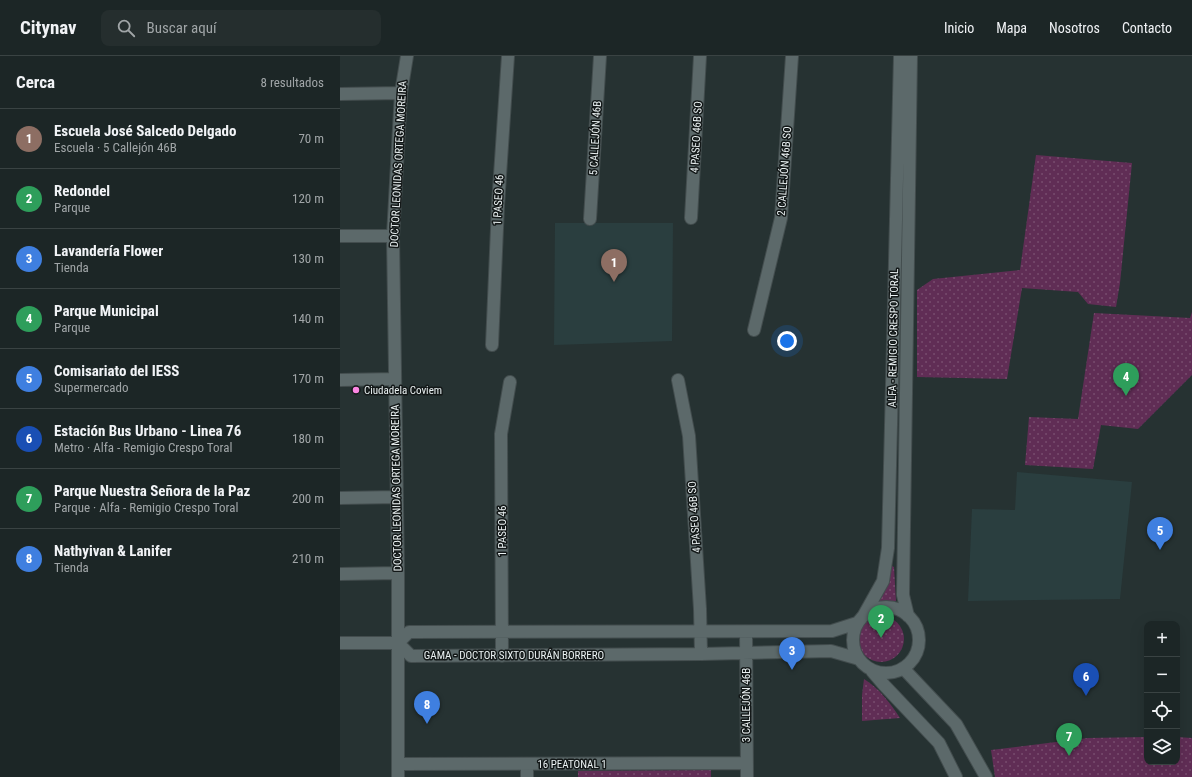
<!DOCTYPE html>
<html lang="es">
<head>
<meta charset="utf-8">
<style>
  :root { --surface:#1c2626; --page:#252e2e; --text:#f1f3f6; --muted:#a0a5a7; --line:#3a4343; --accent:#fc86e3 }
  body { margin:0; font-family:"Roboto Condensed",sans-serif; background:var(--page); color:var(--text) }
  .controls { position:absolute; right:12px; bottom:12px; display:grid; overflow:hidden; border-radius:8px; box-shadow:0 4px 16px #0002 }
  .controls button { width:36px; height:36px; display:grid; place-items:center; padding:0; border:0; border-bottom:1px solid var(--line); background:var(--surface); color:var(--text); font:20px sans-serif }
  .you { position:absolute; left:447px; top:285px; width:14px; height:14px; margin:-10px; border:3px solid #fff; border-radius:50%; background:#1a73e8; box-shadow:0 0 0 6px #1a73e833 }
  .badge { display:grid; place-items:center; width:26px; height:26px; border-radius:50%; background:var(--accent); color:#fff; font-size:13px; font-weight:700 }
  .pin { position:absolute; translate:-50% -33px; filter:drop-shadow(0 1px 2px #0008) }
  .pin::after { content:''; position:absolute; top:21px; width:14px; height:12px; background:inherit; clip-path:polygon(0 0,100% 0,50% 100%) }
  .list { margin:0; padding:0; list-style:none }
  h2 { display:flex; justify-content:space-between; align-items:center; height:52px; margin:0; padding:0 16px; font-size:17px }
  h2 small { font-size:13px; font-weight:400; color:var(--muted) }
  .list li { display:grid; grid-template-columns:26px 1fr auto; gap:12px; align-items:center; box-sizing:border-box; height:60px; padding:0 16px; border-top:1px solid var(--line) }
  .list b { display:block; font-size:15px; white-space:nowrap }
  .list p { margin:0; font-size:13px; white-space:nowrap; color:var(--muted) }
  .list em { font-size:13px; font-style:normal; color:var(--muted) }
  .icon { flex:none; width:22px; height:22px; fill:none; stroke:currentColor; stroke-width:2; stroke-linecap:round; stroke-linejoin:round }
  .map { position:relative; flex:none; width:852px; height:721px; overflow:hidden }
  header { display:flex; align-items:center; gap:24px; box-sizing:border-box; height:56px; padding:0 20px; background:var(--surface); border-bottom:1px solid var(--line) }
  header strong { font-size:19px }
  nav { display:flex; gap:22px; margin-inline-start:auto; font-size:14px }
  .search { width:280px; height:36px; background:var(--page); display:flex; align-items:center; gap:10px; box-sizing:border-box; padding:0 14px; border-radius:8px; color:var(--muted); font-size:15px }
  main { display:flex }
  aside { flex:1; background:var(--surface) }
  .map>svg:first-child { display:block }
  .built { fill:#2a3e3f }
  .park { fill:url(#park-dots) }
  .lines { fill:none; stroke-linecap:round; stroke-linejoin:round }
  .minor-casing { stroke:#434d4e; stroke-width:14 }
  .minor { stroke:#5c696a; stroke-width:12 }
  .poi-dot { fill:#fc86e3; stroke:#131818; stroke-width:1.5 }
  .labels { text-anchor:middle; stroke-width:3; stroke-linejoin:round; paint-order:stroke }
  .street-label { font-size:11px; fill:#ebf2f3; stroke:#131818 }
  .poi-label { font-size:11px; fill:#ebf2f3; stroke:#131818; text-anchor:start }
</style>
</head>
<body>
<header>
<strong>Citynav</strong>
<div class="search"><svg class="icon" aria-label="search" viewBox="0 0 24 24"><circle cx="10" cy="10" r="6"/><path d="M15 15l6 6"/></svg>Buscar aquí</div>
<nav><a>Inicio</a><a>Mapa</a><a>Nosotros</a><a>Contacto</a></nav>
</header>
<main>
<aside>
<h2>Cerca<small>8 resultados</small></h2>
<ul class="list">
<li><span class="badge" style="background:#8d6e63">1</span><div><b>Escuela José Salcedo Delgado</b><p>Escuela · 5 Callejón 46B</p></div><em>70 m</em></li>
<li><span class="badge" style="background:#2e9e5b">2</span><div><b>Redondel</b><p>Parque</p></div><em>120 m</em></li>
<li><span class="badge" style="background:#3f7fe0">3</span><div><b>Lavandería Flower</b><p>Tienda</p></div><em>130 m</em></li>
<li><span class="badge" style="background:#2e9e5b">4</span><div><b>Parque Municipal</b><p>Parque</p></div><em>140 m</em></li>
<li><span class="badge" style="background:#3f7fe0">5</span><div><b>Comisariato del IESS</b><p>Supermercado</p></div><em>170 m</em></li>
<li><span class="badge" style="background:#1a4fb4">6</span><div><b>Estación Bus Urbano - Linea 76</b><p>Metro · Alfa - Remigio Crespo Toral</p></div><em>180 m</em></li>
<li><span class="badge" style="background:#2e9e5b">7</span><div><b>Parque Nuestra Señora de la Paz</b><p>Parque · Alfa - Remigio Crespo Toral</p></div><em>200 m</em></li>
<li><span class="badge" style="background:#3f7fe0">8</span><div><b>Nathyivan &amp; Lanifer</b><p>Tienda</p></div><em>210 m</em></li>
</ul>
</aside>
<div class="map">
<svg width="852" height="721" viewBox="0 0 852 721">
  <defs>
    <pattern id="park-dots" width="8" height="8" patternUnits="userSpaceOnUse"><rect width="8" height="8" fill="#602d55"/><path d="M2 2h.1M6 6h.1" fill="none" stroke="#774c6e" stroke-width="1.8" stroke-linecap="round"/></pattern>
  </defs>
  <rect width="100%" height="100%" fill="#263232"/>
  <path class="built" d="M215 167H333L332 285 214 289Z
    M677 416 792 426 780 543 628 545 632 453 675 454Z"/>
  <path class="park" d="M696 99 792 107 780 227 776 251 748 248 738 236 682 232 667 323 577 321V234L593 223 680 214Z
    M852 256V319L798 373 761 369 753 413 685 409 689 361 738 363 754 257 850 262Z
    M552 510 554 511 556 545 537 546Z
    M518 583a23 23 0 1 1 46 0a23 23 0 1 1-46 0Z
    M524 623C539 632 551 648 560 662L522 665V639Z
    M807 681V706H837V681L852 682V721H655L651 694 748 682Z
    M371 714V721H238V715Z"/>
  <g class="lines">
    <g class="minor-casing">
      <path id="minor" d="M0 38 61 37
        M351 162 360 0
        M250 163 260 0
        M0 180H53
        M414 274 441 162 452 0
        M152 289 158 149 168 0
        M0 324 55 323
        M338 324 349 380 360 553 361 598
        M0 442 57 441
        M0 518 58 517
        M513 584a33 33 0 1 1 66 0a33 33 0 1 1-66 0Z
        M524 559 543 525 548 492 560 0
        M568 560 563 539 571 0
        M406 576 407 721
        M0 587H58
        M58 587 71 600 361 598 491 595 519 603
        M58 587 69 576 492 575 517 567
        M162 600 161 378 170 326
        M563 612 616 668 646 721
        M532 615 544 629 599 687 616 721
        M58 708 406 707
        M187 708V721
        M58 721V517L53 180 61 37 67 0"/>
    </g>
    <use href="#minor" class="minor"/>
  </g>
  <circle class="poi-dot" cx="16" cy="334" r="4"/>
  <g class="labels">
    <g class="street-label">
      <text transform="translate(356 81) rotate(-87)" y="4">4 PASEO 46B SO</text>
      <text transform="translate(255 82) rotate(-87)" y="4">5 CALLEJÓN 46B</text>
      <text transform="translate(58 108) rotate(-87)" y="4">DOCTOR LEONIDAS ORTEGA MOREIRA</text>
      <text transform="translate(444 115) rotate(-86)" y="4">2 CALLEJÓN 46B SO</text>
      <text transform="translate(158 144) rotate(-87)" y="4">1 PASEO 46</text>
      <text transform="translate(553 282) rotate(-89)" y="4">ALFA - REMIGIO CRESPO TORAL</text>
      <text transform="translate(56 432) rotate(-91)" y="4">DOCTOR LEONIDAS ORTEGA MOREIRA</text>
      <text transform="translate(354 461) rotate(-94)" y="4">4 PASEO 46B SO</text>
      <text transform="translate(162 475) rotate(-90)" y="4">1 PASEO 46</text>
      <text x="174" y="603">GAMA - DOCTOR SIXTO DURÁN BORRERO</text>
      <text transform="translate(406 649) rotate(-90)" y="4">3 CALLEJÓN 46B</text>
      <text x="232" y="712">16 PEATONAL 1</text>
    </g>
    <g class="poi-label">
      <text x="24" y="338">Ciudadela Coviem</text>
    </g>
  </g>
</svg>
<div class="controls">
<button>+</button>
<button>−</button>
<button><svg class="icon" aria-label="locate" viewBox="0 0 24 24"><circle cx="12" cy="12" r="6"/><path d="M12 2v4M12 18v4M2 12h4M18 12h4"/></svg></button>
<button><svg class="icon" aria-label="layers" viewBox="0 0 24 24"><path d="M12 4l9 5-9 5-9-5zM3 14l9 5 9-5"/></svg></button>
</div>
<div class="you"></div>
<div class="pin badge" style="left:274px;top:226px;background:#8d6e63">1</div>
<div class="pin badge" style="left:541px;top:582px;background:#2e9e5b">2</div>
<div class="pin badge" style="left:452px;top:614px;background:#3f7fe0">3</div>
<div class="pin badge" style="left:786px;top:340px;background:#2e9e5b">4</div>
<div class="pin badge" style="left:820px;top:494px;background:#3f7fe0">5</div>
<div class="pin badge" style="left:746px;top:640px;background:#1a4fb4">6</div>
<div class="pin badge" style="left:729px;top:700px;background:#2e9e5b">7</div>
<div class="pin badge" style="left:87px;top:668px;background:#3f7fe0">8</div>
</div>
</main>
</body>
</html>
